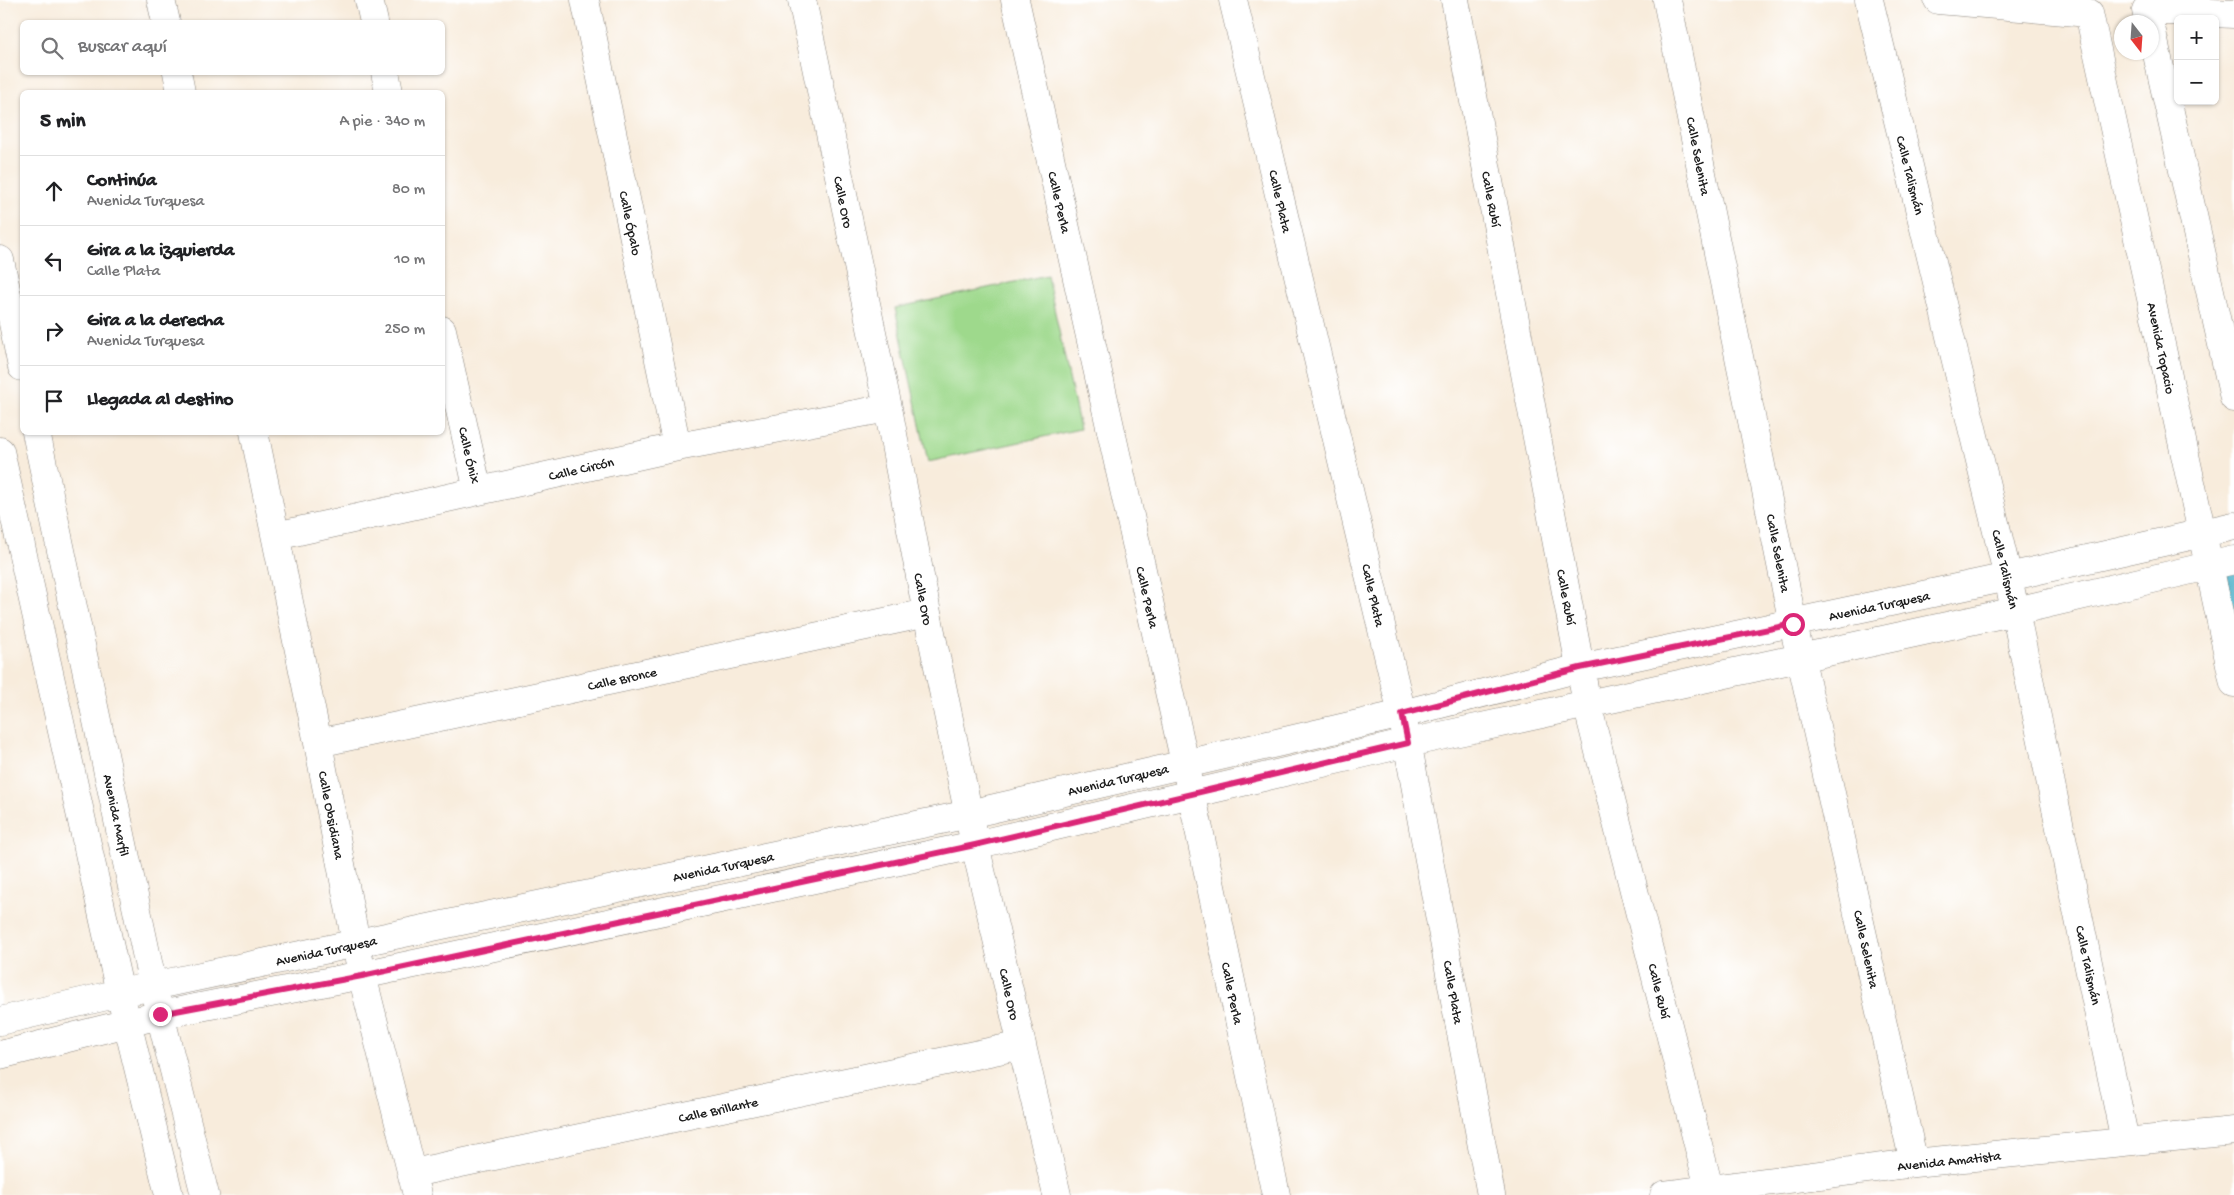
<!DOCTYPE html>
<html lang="es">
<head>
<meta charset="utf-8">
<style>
  :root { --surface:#fff; --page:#f6f6f6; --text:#202124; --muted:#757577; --line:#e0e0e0 }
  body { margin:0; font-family:"Gochi Hand",sans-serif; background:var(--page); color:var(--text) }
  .controls { position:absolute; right:15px; top:15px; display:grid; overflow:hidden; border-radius:8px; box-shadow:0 1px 4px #0004 }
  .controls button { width:45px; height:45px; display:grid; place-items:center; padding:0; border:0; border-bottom:1px solid var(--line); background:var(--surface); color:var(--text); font:25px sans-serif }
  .compass { position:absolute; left:2114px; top:15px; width:45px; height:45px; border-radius:50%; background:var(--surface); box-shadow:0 1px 4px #0004; rotate:163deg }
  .stop { position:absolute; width:15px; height:15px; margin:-11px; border:4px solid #db2777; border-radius:50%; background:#fff }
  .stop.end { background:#db2777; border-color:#fff; box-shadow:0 1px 5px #0008 }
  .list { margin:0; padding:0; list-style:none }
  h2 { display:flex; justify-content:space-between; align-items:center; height:65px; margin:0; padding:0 20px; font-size:21px }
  h2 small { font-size:16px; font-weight:400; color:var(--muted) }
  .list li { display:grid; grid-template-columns:32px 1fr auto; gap:15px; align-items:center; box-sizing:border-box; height:70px; padding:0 20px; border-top:1px solid var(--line) }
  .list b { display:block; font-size:19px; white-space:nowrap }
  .list p { margin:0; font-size:16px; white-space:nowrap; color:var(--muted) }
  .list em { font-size:16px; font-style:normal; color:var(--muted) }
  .icon { flex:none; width:28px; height:28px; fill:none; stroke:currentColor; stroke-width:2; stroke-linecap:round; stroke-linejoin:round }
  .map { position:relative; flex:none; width:2234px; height:1195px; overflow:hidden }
  .search { position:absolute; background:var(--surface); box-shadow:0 1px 4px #0004; left:20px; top:20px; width:425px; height:55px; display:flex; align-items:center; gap:12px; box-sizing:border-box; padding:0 18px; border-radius:8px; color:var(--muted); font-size:19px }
  .panel { position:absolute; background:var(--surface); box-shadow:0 1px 4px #0004; left:20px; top:90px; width:425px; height:345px; border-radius:8px }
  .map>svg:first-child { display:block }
  .green { fill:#9ed98c; stroke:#5d7a54 }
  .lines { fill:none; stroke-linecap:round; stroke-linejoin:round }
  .canal { stroke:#47adc6; stroke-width:36 }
  .street-casing { stroke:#8a847c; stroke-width:29 }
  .secondary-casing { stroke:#8a847c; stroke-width:29 }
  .street { stroke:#fff; stroke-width:28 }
  .secondary { stroke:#fff; stroke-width:28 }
  .route { stroke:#db2777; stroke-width:6 }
  .labels { text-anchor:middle; stroke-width:4.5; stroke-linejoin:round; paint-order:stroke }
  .street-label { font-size:14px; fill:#1c1c1c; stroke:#fff }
</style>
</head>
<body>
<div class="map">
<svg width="2234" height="1195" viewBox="0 0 2234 1195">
  <rect width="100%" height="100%" fill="#fff"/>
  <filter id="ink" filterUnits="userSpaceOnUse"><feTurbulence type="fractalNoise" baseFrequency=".02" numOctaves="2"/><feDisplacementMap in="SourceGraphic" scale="10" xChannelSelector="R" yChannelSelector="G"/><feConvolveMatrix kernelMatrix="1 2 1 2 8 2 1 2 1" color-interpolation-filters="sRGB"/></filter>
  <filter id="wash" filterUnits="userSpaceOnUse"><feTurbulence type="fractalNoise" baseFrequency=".0096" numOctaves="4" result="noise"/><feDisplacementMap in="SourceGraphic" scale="20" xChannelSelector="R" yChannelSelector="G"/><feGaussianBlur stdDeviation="1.12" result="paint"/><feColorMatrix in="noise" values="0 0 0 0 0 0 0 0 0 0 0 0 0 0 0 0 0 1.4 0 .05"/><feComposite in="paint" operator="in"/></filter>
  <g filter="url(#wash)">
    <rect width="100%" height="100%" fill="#f8ecdc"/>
    <path class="green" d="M1047 275 1080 429 928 462 895 308Z"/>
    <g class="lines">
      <path class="canal" d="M2230 591 2234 609"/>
    </g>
  </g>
  <g filter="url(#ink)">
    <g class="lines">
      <g class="street-casing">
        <path id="street" d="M161 0 166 22
          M369 0 374 22
          M585 0 677 447
          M802 0 888 408 927 613 975 845 1057 1195
          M1015 0 1185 763 1276 1195
          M1233 0 1402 714 1491 1195
          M1455 0 1587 704 1709 1188
          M1667 0 1793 624 1914 1163
          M1869 0 2008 577 2125 1141
          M1938 0 2089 13 2202 533
          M2149 22 2146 10 2234 14
          M2152 32 2234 398
          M177 72 181 92
          M385 72 389 92
          M442 330 478 491
          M254 432 318 743 362 975 417 1195
          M276 536 677 447 888 408
          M318 743 927 613
          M413 1173 1022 1045
          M1664 1195 1914 1163 2234 1131"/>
      </g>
      <g class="secondary-casing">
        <path id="secondary" d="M0 260 22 367
          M36 432 153 986 205 1195
          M0 451 120 993 169 1195
          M2205 547 2234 683
          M0 1021 120 993 969 814 1402 714 1580 668 2008 577 2234 526
          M0 1055 160 1015 362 975 975 845 1408 743 2016 611 2234 560"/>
      </g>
      <use href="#street" class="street"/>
      <use href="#secondary" class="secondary"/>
    </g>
  </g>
  <g class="lines" filter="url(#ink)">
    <path class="route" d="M160 1014 362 976 975 845 1408 743 1402 714 1580 668 1793 624"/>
  </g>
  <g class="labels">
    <g class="street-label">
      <text transform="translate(1699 156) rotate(79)" y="5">Calle Selenita</text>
      <text transform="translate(1911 175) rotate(76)" y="5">Calle Talismán</text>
      <text transform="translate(1492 199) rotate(79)" y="5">Calle Rubí</text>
      <text transform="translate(1281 201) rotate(77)" y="5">Calle Plata</text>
      <text transform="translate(844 202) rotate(78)" y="5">Calle Oro</text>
      <text transform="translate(1060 202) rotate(77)" y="5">Calle Perla</text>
      <text transform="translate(631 223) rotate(78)" y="5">Calle Ópalo</text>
      <text transform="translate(2162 348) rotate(78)" y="5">Avenida Topacio</text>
      <text transform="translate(470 455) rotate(77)" y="5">Calle Ónix</text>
      <text transform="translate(581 468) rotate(-13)" y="5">Calle Circón</text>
      <text transform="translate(1779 553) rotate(79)" y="5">Calle Selenita</text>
      <text transform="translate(2006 569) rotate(77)" y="5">Calle Talismán</text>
      <text transform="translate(1374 595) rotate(77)" y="5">Calle Plata</text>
      <text transform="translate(1148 597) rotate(77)" y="5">Calle Perla</text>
      <text transform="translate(1567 597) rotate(79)" y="5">Calle Rubí</text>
      <text transform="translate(924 599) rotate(79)" y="5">Calle Oro</text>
      <text transform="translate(1879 605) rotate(-12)" y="5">Avenida Turquesa</text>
      <text transform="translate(622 678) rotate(-12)" y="5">Calle Bronce</text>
      <text transform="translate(1118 779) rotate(-13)" y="5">Avenida Turquesa</text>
      <text transform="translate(117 815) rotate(78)" y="5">Avenida Marfil</text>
      <text transform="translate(332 815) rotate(79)" y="5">Calle Obsidiana</text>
      <text transform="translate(723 866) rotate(-12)" y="5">Avenida Turquesa</text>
      <text transform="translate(1867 949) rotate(78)" y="5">Calle Selenita</text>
      <text transform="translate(326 950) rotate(-12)" y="5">Avenida Turquesa</text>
      <text transform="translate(2089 965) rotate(78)" y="5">Calle Talismán</text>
      <text transform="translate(1660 991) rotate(76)" y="5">Calle Rubí</text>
      <text transform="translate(1454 992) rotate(80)" y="5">Calle Plata</text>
      <text transform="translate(1233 993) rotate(78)" y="5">Calle Perla</text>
      <text transform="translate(1010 994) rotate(77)" y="5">Calle Oro</text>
      <text transform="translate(718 1109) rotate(-12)" y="5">Calle Brillante</text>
      <text transform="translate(1949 1160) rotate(-6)" y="5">Avenida Amatista</text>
    </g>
  </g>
</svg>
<div class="controls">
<button>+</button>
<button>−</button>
</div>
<svg class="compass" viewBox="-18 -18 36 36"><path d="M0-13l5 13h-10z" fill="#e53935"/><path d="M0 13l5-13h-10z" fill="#757577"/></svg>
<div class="stop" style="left:1793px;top:624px"></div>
<div class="stop end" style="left:160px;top:1014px"></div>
<div class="search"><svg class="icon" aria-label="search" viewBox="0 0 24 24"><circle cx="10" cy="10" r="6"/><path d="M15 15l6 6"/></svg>Buscar aquí</div>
<section class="panel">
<h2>5 min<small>A pie · 340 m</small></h2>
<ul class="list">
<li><svg class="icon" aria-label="ahead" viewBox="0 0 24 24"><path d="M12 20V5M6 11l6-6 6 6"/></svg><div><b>Continúa</b><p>Avenida Turquesa</p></div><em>80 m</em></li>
<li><svg class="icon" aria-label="left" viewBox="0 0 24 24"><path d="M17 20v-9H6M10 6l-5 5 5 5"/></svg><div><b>Gira a la izquierda</b><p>Calle Plata</p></div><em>10 m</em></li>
<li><svg class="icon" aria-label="right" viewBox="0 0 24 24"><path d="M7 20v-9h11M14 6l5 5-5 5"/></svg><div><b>Gira a la derecha</b><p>Avenida Turquesa</p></div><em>250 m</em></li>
<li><svg class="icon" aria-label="arrive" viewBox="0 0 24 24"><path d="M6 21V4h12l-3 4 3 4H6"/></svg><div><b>Llegada al destino</b></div></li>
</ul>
</section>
</div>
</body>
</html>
